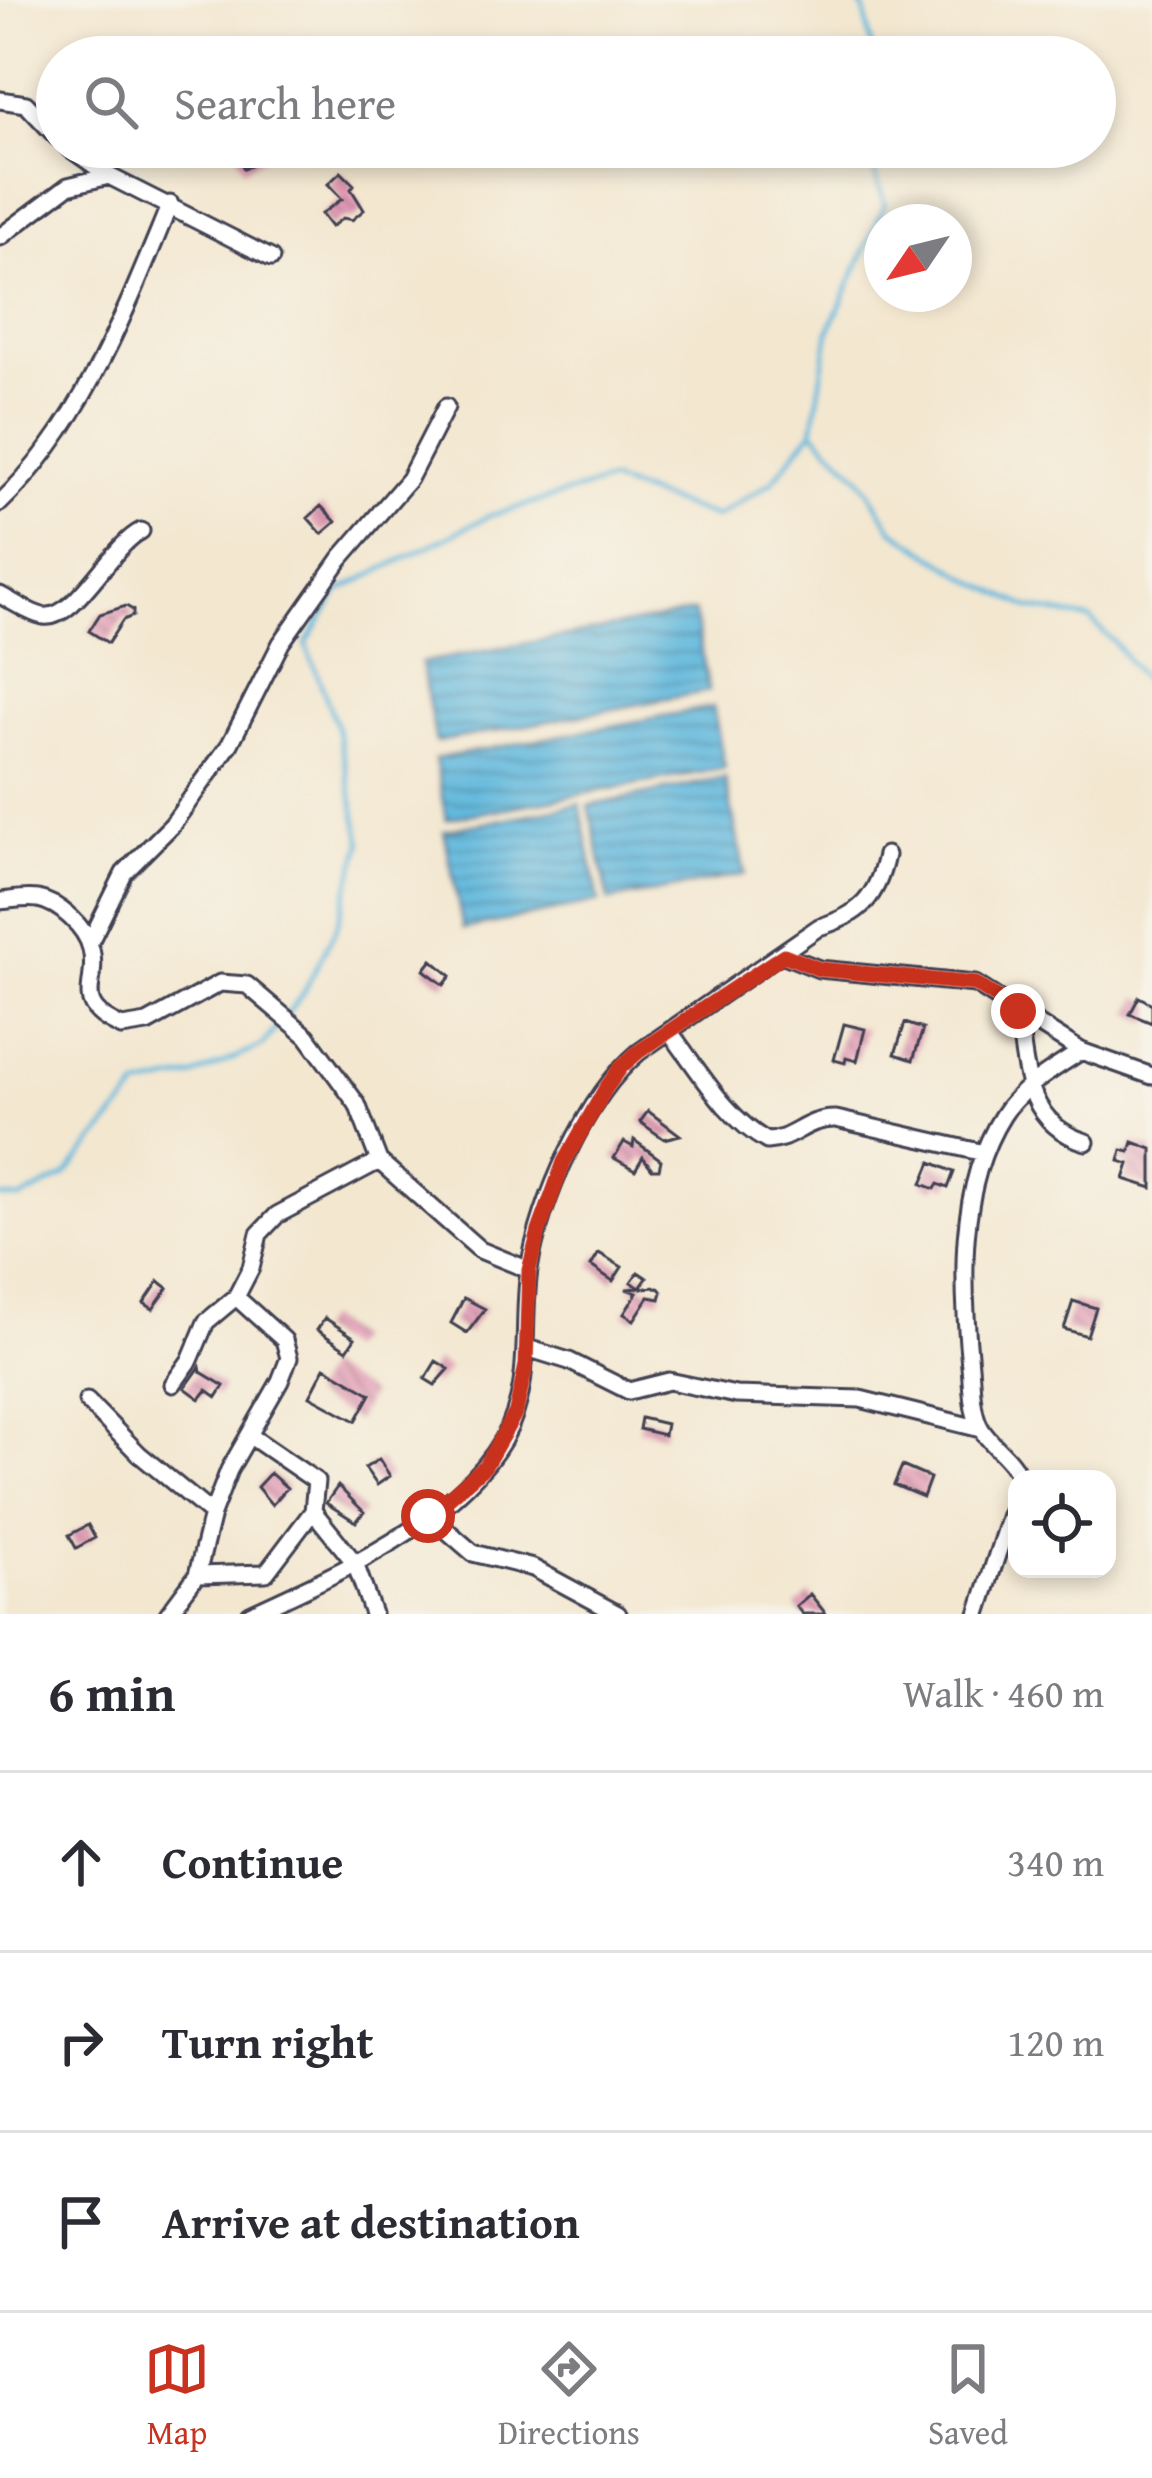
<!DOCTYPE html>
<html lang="en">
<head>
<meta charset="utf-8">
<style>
  :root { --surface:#fff; --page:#f2f2f3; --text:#2b2b33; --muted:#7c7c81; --line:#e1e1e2; --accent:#c8321e }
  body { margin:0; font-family:"Gentium Book Plus",serif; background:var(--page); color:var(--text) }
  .controls { position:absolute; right:36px; bottom:36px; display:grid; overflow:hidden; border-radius:24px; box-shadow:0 6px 18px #0003 }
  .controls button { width:108px; height:108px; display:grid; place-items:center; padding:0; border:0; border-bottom:3px solid var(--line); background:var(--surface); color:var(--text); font:60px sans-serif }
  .compass { position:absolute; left:864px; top:204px; width:108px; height:108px; border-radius:50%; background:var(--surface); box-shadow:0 6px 18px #0003; rotate:235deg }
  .stop { position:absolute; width:36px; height:36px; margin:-27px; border:9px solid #c8321e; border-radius:50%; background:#fff }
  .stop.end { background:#c8321e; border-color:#fff; box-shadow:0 3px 12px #0008 }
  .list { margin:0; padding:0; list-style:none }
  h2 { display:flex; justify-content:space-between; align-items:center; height:156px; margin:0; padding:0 48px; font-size:51px }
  h2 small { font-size:39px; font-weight:400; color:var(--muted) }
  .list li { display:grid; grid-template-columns:78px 1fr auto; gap:36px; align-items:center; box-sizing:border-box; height:180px; padding:0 48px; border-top:3px solid var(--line) }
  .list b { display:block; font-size:45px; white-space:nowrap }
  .list em { font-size:39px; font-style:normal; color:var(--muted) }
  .icon { flex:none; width:66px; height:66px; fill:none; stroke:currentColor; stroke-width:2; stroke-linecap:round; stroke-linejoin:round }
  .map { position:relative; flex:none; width:1152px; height:1614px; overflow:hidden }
  .search { position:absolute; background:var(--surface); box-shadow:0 6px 18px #0003; left:36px; right:36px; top:36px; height:132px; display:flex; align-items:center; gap:30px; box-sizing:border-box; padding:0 42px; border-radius:66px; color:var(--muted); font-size:45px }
  .sheet { height:696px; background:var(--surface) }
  nav { display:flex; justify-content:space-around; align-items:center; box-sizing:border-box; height:168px; border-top:3px solid var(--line); background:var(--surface); font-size:33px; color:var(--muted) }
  nav a { display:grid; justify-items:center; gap:6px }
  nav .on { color:var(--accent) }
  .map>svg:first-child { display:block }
  .water { fill:url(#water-rules); stroke:#416d8c; stroke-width:3 }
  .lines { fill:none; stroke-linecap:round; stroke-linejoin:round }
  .stream { stroke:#60b8dd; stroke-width:4.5 }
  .building { fill:url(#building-back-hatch) }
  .minor-casing { stroke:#414051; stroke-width:21 }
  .minor { stroke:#fff; stroke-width:15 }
  .route { stroke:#c8321e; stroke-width:15 }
</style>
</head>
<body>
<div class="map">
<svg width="1152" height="1614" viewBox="0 0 1152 1614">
  <defs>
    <pattern id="water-rules" width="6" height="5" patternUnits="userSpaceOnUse" patternTransform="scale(3)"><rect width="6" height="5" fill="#60b8dd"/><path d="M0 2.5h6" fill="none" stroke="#4f95b4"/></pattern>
    <pattern id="building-back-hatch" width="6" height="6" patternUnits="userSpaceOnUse" patternTransform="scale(3)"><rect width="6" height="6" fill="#e199b3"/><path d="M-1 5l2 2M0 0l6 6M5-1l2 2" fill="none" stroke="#b67c93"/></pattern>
  </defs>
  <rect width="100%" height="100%" fill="#f7f3e8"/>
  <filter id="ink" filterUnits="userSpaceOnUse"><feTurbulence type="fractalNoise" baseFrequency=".00833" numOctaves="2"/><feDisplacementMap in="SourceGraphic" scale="24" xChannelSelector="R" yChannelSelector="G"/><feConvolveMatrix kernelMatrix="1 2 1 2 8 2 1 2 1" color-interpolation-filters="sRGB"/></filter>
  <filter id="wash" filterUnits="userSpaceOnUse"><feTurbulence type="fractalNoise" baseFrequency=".004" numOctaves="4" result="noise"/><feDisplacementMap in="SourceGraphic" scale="48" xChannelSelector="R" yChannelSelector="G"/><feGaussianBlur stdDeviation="2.7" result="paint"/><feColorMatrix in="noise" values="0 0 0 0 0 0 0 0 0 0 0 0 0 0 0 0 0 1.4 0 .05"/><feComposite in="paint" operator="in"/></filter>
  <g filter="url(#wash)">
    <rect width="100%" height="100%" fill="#f3e7d0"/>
    <path class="water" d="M694 612 709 691 436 742 421 663Z
      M713 707 725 768 446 819 435 759Z
      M725 778 745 874 609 901 589 806Z
      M580 804 599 902 463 929 444 831Z"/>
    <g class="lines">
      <path class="stream" d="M858 0 865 12 873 57
        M813 431 860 477 893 530 973 581 1030 608 1090 619 1114 642 1152 692
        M0 1197 20 1199 65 1176 139 1088 194 1076 262 1046 304 992 337 926 362 843 337 727 306 644 339 591 489 516 609 481 716 517 772 482 813 430 829 331 885 204 866 147"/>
    </g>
    <g id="blocks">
      <path class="building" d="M233 147H282L244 169Z
        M341 172 354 185 351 189 364 210 352 220 343 218 331 227 321 214 342 199 328 184Z
        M321 506 336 522 322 534 308 518Z
        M126 606 133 610V616L123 620 108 643 89 631 100 614Z
        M432 960 451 976 444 985 424 970Z
        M1139 997 1152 1004V1023L1130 1014Z
        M905 1023 923 1029 913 1060 895 1054Z
        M844 1024 865 1029 857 1061 846 1058 845 1063 834 1060Z
        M648 1111 680 1135 664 1139 640 1122Z
        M634 1140 661 1160 659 1169H652L643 1157 635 1170 614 1158 624 1142 633 1147Z
        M1133 1142 1152 1149V1188L1124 1179 1129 1164 1119 1161 1122 1150 1130 1152Z
        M931 1162 954 1172 948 1188 938 1184 935 1189 922 1184Z
        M599 1253 622 1267 613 1281 591 1266Z
        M638 1272 647 1278 640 1288 658 1287 662 1292 660 1299 649 1297 634 1320 624 1314 637 1293 626 1289 640 1288 631 1282Z
        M159 1281 168 1288 153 1309 144 1303Z
        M464 1298 485 1309 467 1333 451 1323Z
        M1073 1301 1096 1308 1087 1336 1064 1329Z
        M325 1318 355 1338 347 1350 317 1330Z
        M436 1361 449 1369 435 1385 425 1379Z
        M200 1367 201 1372 224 1386 217 1397 207 1390 200 1399 185 1388Z
        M325 1367 371 1394 356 1421 310 1396Z
        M641 1418 666 1424 664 1435 639 1429Z
        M379 1459 390 1476 377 1485 365 1468Z
        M902 1466 930 1478 923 1497 894 1485Z
        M270 1473 287 1488 272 1505 257 1487Z
        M338 1486 364 1512 356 1522 326 1503Z
        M88 1525 95 1538 76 1548 69 1535Z
        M810 1594 826 1614H802L796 1606Z"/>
    </g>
  </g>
  <g filter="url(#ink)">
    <use href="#blocks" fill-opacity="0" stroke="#414051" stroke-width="3"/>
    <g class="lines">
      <g class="minor-casing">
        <path id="minor" d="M0 100 26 104 57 137
          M68 147 109 176 271 258
          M0 237 68 186 109 176
          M0 503C84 423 126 310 170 204
          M0 595C13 602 29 613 43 616 75 622 111 545 141 531
          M0 901C12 900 26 897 38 899 59 903 86 927 91 949 100 985 69 1004 122 1027L147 1023 220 983 247 985 307 1036 357 1104 379 1161 480 1250 529 1270
          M90 942 124 873 172 825 230 744 281 643 341 558 409 479 446 407
          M784 955 819 969 975 984 1081 1051 1152 1076
          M1018 1011C1025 1065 1025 1124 1086 1142
          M669 1031C698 1068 725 1118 767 1141 794 1140 805 1118 836 1119L984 1153
          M527 1348 569 1361 629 1391 669 1381 736 1395 860 1399 981 1429
          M173 1384 190 1360 206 1322 236 1297 251 1268 259 1234 277 1215 379 1161
          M87 1401 139 1454 212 1514
          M1020 1479C1012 1457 993 1448 981 1429 971 1412 972 1386 970 1366 962 1285 957 1187 1003 1115 1021 1087 1053 1070 1081 1051
          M313 1511 355 1563 373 1614
          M429 1515 473 1553 533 1568 618 1614
          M197 1575 266 1573 313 1511 316 1481 249 1435
          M168 1614 197 1575 212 1514 229 1470 280 1381 289 1358 284 1340 236 1297
          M250 1614C333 1576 456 1521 503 1440 534 1386 521 1328 529 1270 539 1203 586 1096 639 1052L819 927C860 915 877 898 886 855
          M978 1614 1017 1493"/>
      </g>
      <use href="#minor" class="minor"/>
    </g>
  </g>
  <g class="lines" filter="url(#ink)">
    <path class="route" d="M428 1516 485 1466 516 1412 526 1365 529 1270 539 1231 564 1162 606 1088 622 1066 638 1052 784 955 819 969 975 984 1018 1011"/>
  </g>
</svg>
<div class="controls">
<button><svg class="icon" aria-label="locate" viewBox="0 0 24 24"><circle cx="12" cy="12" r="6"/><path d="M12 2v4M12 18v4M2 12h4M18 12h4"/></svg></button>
</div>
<svg class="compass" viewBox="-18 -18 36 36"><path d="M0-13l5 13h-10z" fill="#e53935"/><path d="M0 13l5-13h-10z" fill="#7c7c81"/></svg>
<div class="stop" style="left:428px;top:1516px"></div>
<div class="stop end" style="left:1018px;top:1011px"></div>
<div class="search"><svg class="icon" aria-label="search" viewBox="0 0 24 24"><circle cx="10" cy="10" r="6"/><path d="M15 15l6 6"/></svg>Search here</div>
</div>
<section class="sheet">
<h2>6 min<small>Walk · 460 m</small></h2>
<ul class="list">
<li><svg class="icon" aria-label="ahead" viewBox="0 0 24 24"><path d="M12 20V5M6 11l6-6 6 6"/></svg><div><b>Continue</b></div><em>340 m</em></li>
<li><svg class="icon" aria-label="right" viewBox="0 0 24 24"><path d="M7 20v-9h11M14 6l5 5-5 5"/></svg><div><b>Turn right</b></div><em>120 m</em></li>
<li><svg class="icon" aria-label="arrive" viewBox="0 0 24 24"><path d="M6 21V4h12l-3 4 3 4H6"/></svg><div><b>Arrive at destination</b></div></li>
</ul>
</section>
<nav>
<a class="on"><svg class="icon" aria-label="map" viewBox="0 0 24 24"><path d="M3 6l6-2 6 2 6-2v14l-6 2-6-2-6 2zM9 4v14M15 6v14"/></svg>Map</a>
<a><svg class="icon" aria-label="directions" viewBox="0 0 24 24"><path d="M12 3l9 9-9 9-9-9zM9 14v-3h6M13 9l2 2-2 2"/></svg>Directions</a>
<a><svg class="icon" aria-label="saved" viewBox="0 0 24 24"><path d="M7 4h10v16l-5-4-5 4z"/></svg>Saved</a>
</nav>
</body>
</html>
